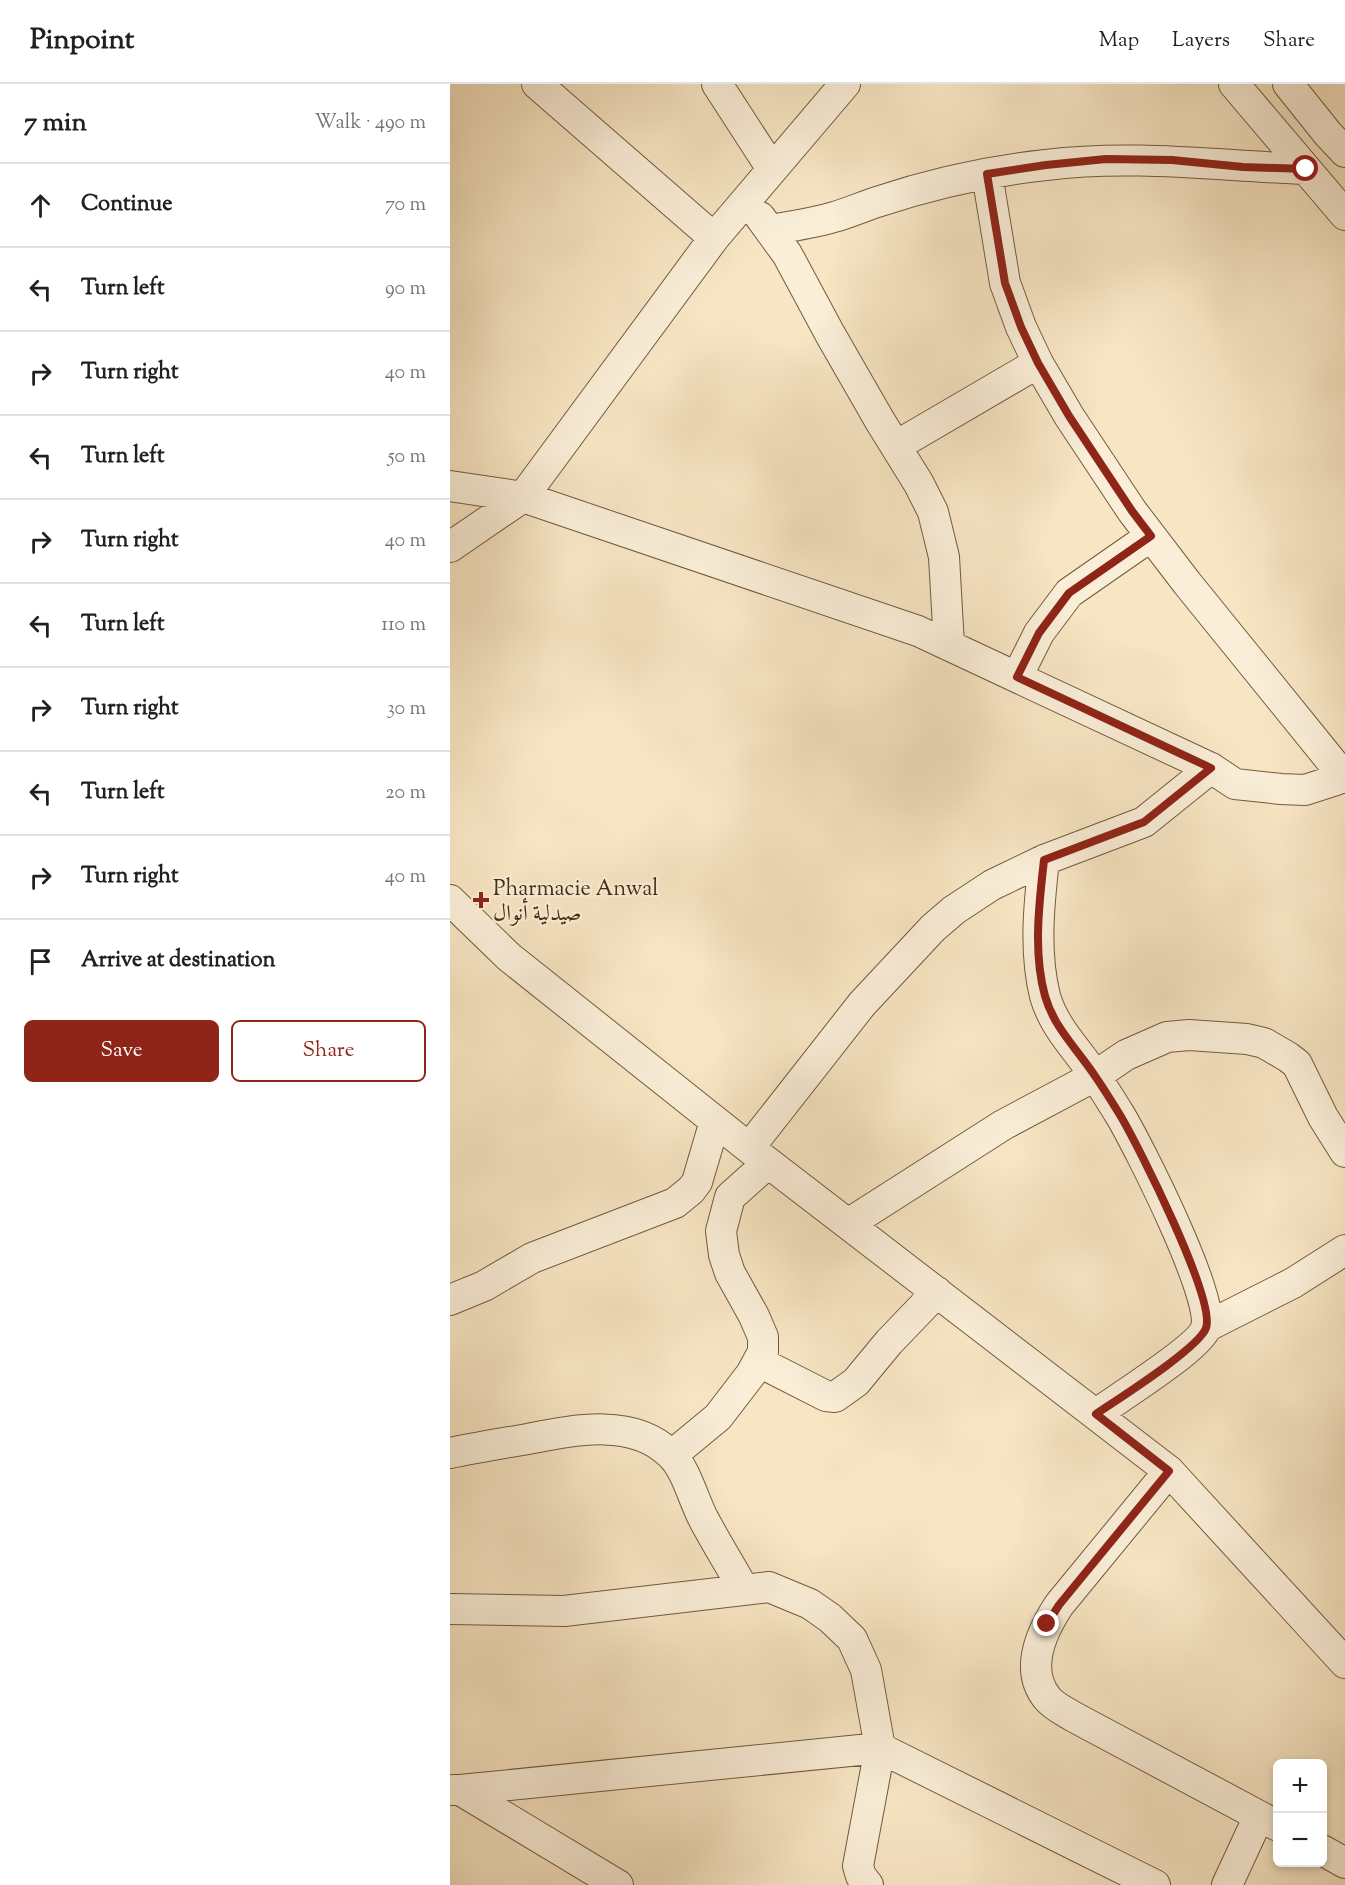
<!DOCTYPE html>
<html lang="en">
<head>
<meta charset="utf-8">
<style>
  :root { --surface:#fff; --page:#f2f2f2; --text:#202124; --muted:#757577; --line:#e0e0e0; --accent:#8f2418 }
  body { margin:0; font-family:"Sorts Mill Goudy",Amiri,serif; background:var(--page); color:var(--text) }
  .controls { position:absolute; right:18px; bottom:18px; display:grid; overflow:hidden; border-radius:9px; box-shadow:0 3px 9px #0003 }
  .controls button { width:54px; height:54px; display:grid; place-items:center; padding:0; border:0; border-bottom:2px solid var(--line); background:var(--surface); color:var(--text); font:30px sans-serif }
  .stop { position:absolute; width:18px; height:18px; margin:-14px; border:4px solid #8f2418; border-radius:50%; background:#fff }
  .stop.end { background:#8f2418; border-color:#fff; box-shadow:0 2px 6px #0008 }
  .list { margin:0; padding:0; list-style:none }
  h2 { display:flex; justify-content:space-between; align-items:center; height:78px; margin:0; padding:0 24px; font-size:26px }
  h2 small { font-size:20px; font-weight:400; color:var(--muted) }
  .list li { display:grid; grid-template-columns:39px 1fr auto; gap:18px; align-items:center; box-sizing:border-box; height:84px; padding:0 24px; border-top:2px solid var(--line) }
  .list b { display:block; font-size:22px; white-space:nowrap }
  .list em { font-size:20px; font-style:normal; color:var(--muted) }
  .actions { display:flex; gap:12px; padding:18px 24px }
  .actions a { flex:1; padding:14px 0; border:2px solid var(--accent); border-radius:9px; text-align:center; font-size:21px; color:var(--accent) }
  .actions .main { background:var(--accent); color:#fff }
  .icon { flex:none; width:33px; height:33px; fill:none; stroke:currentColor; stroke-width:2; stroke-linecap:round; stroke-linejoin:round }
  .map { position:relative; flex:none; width:895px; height:1801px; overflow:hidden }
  header { display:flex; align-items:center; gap:36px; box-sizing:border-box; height:84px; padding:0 30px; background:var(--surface); border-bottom:2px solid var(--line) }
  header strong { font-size:28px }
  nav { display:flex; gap:33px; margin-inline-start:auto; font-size:21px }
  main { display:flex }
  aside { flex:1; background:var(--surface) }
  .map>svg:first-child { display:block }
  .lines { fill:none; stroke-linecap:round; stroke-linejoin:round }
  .minor-casing { stroke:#725b3b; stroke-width:32 }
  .minor { stroke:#faeed8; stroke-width:30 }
  .route { stroke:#8f2418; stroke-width:8 }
  .poi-dot { fill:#8f2418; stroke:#faeed8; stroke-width:2 }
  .labels { text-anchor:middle; stroke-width:4.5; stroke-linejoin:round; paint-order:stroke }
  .poi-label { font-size:22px; fill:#452d0e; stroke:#faeed8; text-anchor:start }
</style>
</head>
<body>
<header>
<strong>Pinpoint</strong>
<nav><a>Map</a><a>Layers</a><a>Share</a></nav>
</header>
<main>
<aside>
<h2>7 min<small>Walk · 490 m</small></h2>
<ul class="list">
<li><svg class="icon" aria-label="ahead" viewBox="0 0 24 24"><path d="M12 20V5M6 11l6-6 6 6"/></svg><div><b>Continue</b></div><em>70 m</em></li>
<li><svg class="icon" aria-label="left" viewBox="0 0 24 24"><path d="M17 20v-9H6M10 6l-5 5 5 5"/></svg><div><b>Turn left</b></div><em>90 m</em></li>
<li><svg class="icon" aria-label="right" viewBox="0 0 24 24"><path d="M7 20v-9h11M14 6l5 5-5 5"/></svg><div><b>Turn right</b></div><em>40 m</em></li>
<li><svg class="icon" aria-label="left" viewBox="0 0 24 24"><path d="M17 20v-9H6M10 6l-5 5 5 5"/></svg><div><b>Turn left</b></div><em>50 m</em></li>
<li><svg class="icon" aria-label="right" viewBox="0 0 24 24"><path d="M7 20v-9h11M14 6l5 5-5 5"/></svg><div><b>Turn right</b></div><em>40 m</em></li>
<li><svg class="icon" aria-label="left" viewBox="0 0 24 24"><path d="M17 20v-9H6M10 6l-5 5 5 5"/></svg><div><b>Turn left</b></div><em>110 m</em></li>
<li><svg class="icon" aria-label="right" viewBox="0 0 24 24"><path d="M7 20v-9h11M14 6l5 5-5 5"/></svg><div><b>Turn right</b></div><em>30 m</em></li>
<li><svg class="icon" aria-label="left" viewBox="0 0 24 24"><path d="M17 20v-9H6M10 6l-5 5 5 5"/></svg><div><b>Turn left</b></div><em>20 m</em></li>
<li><svg class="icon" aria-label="right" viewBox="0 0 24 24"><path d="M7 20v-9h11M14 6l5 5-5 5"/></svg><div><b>Turn right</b></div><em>40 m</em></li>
<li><svg class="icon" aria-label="arrive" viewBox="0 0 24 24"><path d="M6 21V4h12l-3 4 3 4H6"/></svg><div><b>Arrive at destination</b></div></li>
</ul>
<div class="actions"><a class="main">Save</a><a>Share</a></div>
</aside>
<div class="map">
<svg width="895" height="1801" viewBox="0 0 895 1801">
  <rect width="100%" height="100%" fill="#f7e5c3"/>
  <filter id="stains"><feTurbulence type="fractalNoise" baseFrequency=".00333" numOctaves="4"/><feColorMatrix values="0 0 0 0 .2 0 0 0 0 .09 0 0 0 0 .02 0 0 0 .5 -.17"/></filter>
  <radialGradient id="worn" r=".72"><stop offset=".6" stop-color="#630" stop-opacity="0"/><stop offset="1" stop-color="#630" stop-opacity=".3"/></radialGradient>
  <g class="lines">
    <g class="minor-casing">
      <path id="minor" d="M87 0 264 154
        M267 0 322 85
        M784 0 895 131
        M838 0 878 50 895 68
        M537 90 555 199 571 243 588 279 619 332 682 427 737 499 895 694
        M310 133 337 170 380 250 430 337 469 400 483 428 494 473 499 561
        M321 146C342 142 364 139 384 133 398 129 412 123 427 118 481 100 539 87 596 81 683 70 769 82 856 85
        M446 362 588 279
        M0 402 73 413 468 547 761 684 785 700 831 705 855 706 886 696 895 691
        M0 463 73 413 264 154 395 0
        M567 593 589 549 619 509 701 452
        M594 776C589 820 584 868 595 912 604 944 628 966 645 992 654 1005 662 1018 670 1031 688 1061 766 1215 756 1244 749 1264 667 1315 646 1330
        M0 816 59 873 299 1064 719 1387 895 1579
        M299 1064 412 920 483 844 504 826 542 801 594 776 694 738 761 684
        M398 1140 553 1041 645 992 676 971 717 953 739 951 797 955 814 959 838 973 847 980 873 1033 895 1068
        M0 1216 34 1202 82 1174 225 1119 241 1106 247 1098 265 1037
        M756 1243 843 1199 895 1166
        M309 1278 376 1312 385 1313 406 1298 439 1258 487 1208
        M0 1369C24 1364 48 1360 72 1356 119 1347 182 1332 220 1370 236 1384 243 1415 253 1434 266 1459 281 1482 294 1506
        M222 1371 268 1333 301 1290 313 1268V1253L304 1232 280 1189 274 1171 271 1147 280 1113 318 1079
        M719 1387 609 1521C592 1547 574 1585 597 1614 603 1622 616 1628 624 1633L828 1742
        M0 1525 114 1527 319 1503 360 1520 380 1534 402 1555 416 1586 430 1664 10 1706
        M3 1706H10L168 1801
        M872 1766 895 1779
        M418 1801 411 1792 408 1782 430 1664 705 1801
        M777 1801 809 1732"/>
    </g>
    <use href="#minor" class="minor"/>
  </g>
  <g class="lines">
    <path class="route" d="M597 1540 609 1521 719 1387 646 1330C668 1315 749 1264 756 1244 766 1216 688 1061 670 1031 662 1018 654 1005 645 992 628 966 604 944 595 912 583 869 589 820 594 776L694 738 761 684 567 593 589 549 619 509 701 452 682 427 619 332 588 279 571 243 555 199 537 90 596 81 656 75 722 76 793 83 856 85"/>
  </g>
  <path class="poi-dot" d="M28 807h6v6h6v6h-6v6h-6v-6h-6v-6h6z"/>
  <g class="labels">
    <g class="poi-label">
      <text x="43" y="811">Pharmacie Anwal<tspan x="43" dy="25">صيدلية أنوال</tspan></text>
    </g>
  </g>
  <rect width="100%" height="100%" filter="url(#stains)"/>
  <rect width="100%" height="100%" fill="url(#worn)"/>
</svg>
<div class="controls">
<button>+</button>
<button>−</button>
</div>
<div class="stop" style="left:856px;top:85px"></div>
<div class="stop end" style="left:597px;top:1540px"></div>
</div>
</main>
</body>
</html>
